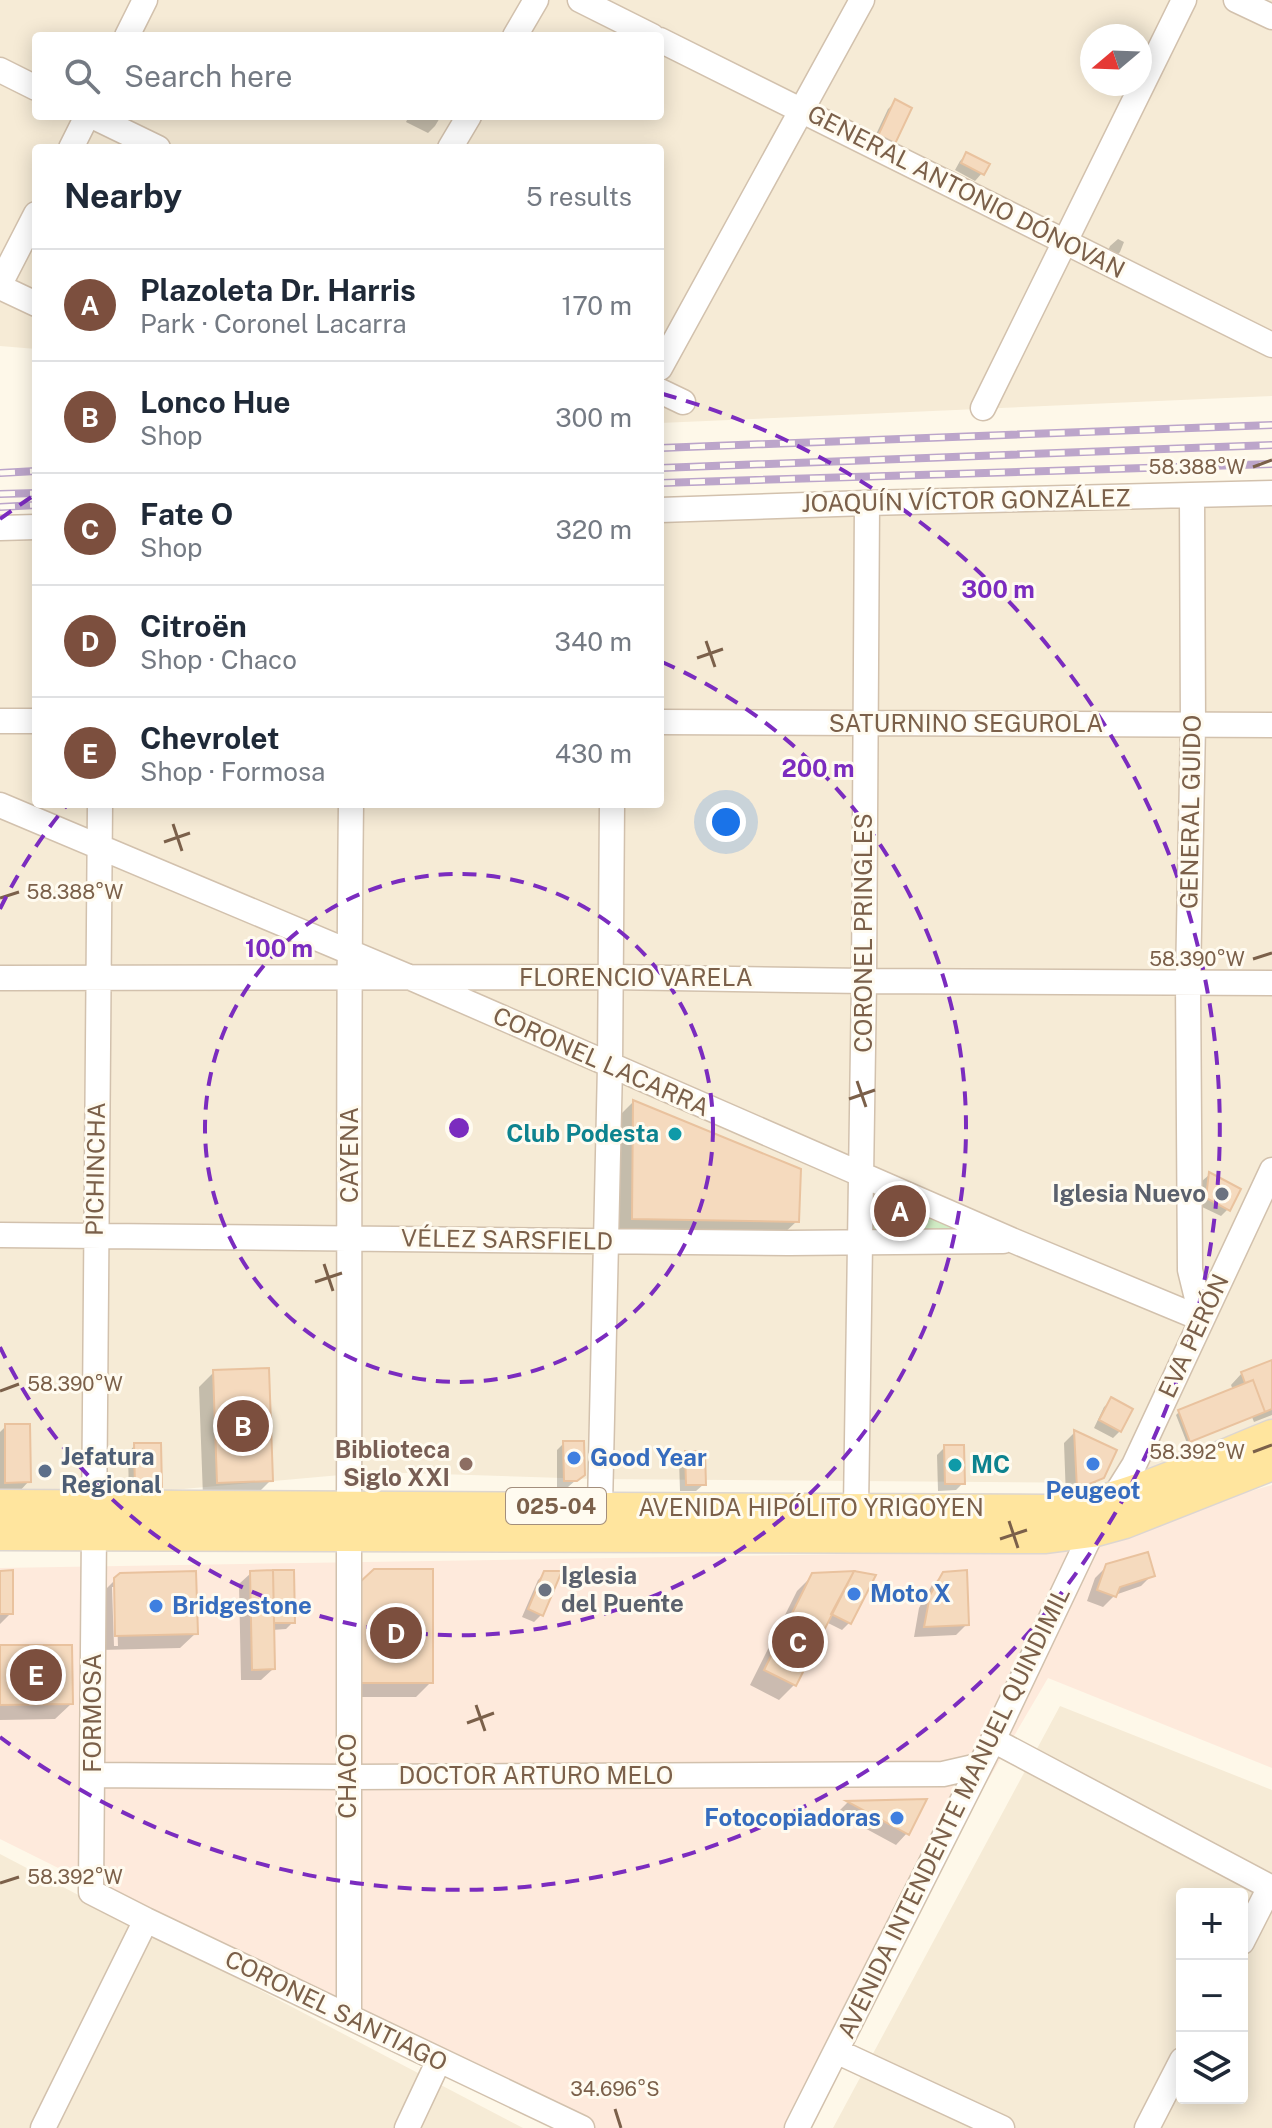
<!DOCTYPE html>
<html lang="en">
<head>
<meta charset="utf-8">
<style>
  :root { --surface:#fff; --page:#f6f6f7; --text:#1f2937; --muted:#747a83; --line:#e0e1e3; --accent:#7c4f3e }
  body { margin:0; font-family:"Public Sans",sans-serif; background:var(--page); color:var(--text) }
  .controls { position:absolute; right:24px; bottom:24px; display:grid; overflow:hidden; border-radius:8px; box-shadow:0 4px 20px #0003 }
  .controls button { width:72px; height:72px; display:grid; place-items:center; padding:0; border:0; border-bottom:2px solid var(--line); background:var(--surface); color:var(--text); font:40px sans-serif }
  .compass { position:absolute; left:1080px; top:24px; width:72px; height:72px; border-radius:50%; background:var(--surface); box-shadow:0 4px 20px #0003; rotate:251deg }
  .you { position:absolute; left:726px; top:822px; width:28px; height:28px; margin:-20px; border:6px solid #fff; border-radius:50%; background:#1a73e8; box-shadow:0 0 0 12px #1a73e833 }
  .badge { display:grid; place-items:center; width:52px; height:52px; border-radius:50%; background:var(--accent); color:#fff; font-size:26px; font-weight:700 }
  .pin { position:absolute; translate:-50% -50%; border:4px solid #fff; box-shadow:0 2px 8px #0006 }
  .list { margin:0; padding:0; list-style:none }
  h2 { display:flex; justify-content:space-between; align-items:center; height:104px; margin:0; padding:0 32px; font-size:34px }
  h2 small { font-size:26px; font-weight:400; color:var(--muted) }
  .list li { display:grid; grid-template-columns:52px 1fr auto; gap:24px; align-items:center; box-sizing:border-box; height:112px; padding:0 32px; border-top:2px solid var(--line) }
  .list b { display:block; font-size:30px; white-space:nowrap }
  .list p { margin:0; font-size:26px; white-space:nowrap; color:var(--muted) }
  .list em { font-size:26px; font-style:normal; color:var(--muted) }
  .icon { flex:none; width:44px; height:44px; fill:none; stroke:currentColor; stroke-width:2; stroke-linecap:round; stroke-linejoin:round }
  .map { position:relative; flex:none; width:1272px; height:2128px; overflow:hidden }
  .search { position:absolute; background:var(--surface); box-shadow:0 4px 20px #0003; left:32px; top:32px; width:632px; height:88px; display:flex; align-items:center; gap:20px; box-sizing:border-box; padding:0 28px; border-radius:8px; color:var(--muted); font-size:30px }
  .panel { position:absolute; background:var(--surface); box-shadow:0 4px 20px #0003; left:32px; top:144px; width:632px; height:664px; border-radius:8px }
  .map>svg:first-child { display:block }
  .residential { fill:#f6ebd6; fill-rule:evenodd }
  .commercial { fill:#feeadc }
  .green { fill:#d1edc5 }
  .shadow { fill:#0003; fill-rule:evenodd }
  .building { fill:#f5dabe; stroke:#e9c29e; stroke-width:2 }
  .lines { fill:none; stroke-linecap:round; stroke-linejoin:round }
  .minor-casing { stroke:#d2c1ad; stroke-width:27 }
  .major-casing { stroke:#ddd6d0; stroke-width:33 }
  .minor { stroke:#fff; stroke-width:24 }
  .major { stroke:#ffe59e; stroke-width:30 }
  .rail-casing { stroke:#bca5ca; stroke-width:8 }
  .rail { stroke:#fffbf0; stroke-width:5; stroke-dasharray:15; stroke-linecap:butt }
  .ticks { fill:none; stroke:#7b604a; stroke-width:3 }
  .ring { fill:none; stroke:#7b2cbf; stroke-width:4; stroke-dasharray:14 10 }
  .culture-dot { fill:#0f9aa8; stroke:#fffbf0; stroke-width:3 }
  .worship-dot { fill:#6b7280; stroke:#fffbf0; stroke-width:3 }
  .shop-dot { fill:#3f7fe0; stroke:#fffbf0; stroke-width:3 }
  .education-dot { fill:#8d6e63; stroke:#fffbf0; stroke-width:3 }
  .service-dot { fill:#5c6f8a; stroke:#fffbf0; stroke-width:3 }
  .labels { text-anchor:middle; stroke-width:6; stroke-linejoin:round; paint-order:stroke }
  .shield { fill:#fffbf0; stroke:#a38e7c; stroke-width:2 }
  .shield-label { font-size:22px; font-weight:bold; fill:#7b604a }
  .street-label { font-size:24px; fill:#7b604a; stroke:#fffbf0 }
  .culture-label { font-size:24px; font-weight:bold; fill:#0d838f; stroke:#fffbf0; text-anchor:end }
  .worship-label { font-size:24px; font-weight:bold; fill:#5b616d; stroke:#fffbf0; text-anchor:end }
  .education-label { font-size:24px; font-weight:bold; fill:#785e54; stroke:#fffbf0; text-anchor:end }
  .service-label { font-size:24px; font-weight:bold; fill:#4e5e75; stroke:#fffbf0; text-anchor:start }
  .shop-label { font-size:24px; font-weight:bold; fill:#366cbe; stroke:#fffbf0; text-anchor:start }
  .ticks-label { font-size:20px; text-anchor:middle; fill:#7b604a; stroke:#fffbf0; stroke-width:6; stroke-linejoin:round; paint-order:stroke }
  .centre { fill:#7b2cbf; stroke:#fffbf0; stroke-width:4 }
  .ring-label { font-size:24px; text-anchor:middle; font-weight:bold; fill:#7b2cbf; stroke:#fffbf0; stroke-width:6; stroke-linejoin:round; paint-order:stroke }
</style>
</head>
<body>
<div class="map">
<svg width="1272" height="2128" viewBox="0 0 1272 2128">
  <rect width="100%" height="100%" fill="#fef8e9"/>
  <path class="residential" d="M0 0H1272V396L660 423V148H36V349L0 346ZM36 36H660V116H36ZM1092 36H1140V84H1092Z
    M1272 493V1422L1113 1483 594 1479 374 1472 82 1498H0V535L36 534V804H660V513Z
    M1060 1706 1272 1790V2128H833ZM1182 1894H1242V2098H1182Z
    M0 1854 523 2128H0Z"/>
  <path class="commercial" d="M1272 1485V1768L1048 1678 784 2128H580L0 1839V1568L1037 1551Z"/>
  <path class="green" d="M881 1192 956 1223 959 1231 878 1237 872 1229 873 1199Z"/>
  <path class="shadow" d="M895 102 909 109 871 145 888 109Z
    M409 116H441L435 126 428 133 406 122Z
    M967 154 982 173 975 181 955 170 960 161Z
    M1118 239 1124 242 1120 252 1113 260 1106 256 1110 246Z
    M633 1102 797 1221 781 1236 618 1234V1117Z
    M1209 1175 1228 1209 1221 1216 1200 1206 1202 1181Z
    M1272 1362V1415L1254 1422 1252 1417 1187 1443 1176 1415 1179 1412 1233 1390 1231 1385 1242 1373Z
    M214 1372 271 1480 255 1496 203 1497 199 1387Z
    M1112 1400 1120 1431 1113 1438 1094 1428 1104 1407Z
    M6 1426 29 1481 18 1493H0V1432Z
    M1075 1432 1102 1476 1090 1488 1066 1498 1064 1443Z
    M564 1443 583 1474 568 1487H557V1450Z
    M135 1445 160 1488 153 1495 129 1496 128 1453Z
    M945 1447 963 1483 956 1490 938 1491 937 1455Z
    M686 1453 704 1484 696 1491H680L679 1460Z
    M1107 1566 1152 1575 1141 1586 1115 1595 1103 1607 1087 1601 1095 1578Z
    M431 1571V1682L416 1697H345Z
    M0 1573 11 1613 0 1624Z
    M251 1573 293 1622 286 1629 272 1630 273 1669 261 1680H241L239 1584Z
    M545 1573 541 1615 534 1622 522 1617 538 1580Z
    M944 1574 967 1624 956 1635 914 1637 919 1608 932 1585Z
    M120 1575 196 1633 180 1648 101 1650 99 1596ZM112 1587H116L118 1646H114Z
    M813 1575 873 1576 849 1623 842 1630 826 1622 794 1685 779 1700 750 1685 797 1591Z
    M0 1647 71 1704 55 1719 0 1720Z
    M924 1801 907 1833 896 1845 837 1813 847 1803Z"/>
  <path class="building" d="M895 99 912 108 894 146 877 138Z
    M966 152 990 164 984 175 961 163Z
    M633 1100 801 1169 799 1222 632 1219Z
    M1209 1172 1241 1189 1230 1211 1206 1198Z
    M1272 1360V1409L1265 1412 1253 1380 1245 1383 1241 1372Z
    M269 1368 273 1481 217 1483 213 1370Z
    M1253 1380 1265 1412 1190 1442 1178 1410Z
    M1111 1397 1133 1409 1121 1432 1099 1420Z
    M5 1424H30L31 1482 5 1483Z
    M1074 1430 1117 1450 1104 1478 1077 1489Z
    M563 1441H584L585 1475 577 1481H564Z
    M134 1443H161L162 1489H135Z
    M944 1445H964L965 1484H945Z
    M685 1451H705L706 1485H686Z
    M1148 1552 1155 1576 1120 1587 1116 1597 1097 1590 1106 1564Z
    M374 1569H433V1683H359V1583Z
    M13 1570V1614H0V1571Z
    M273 1570 275 1669 252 1670 250 1571Z
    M273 1570H294L295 1623H274Z
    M967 1570 969 1625 924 1627 930 1595 943 1572Z
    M196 1571 198 1634 115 1636 114 1578 120 1573Z
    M544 1571H562L543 1616 528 1609Z
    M854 1571 796 1686 764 1670 812 1573Z
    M854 1571 876 1575 851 1624 831 1614Z
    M0 1645H72L73 1704 0 1705Z
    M927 1799 909 1835 846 1801Z"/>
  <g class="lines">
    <g class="minor-casing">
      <path id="minor" d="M580 0 652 36
        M1236 0 1272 17
        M127 36 145 0
        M515 36 536 0
        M660 40 1272 345
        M0 70 36 88
        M92 116 158 148
        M71 148 87 116
        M450 148 469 116
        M0 284 36 214
        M0 287 36 304
        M660 368 862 0
        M660 391 683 402
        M983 408 1184 0
        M1192 496 1193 725 1188 981 1190 1270 1202 1319
        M660 510 867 503 1272 493
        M0 528 36 527
        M0 721H36
        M660 722 1272 725
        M100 804 91 1892 146 1920 582 2128
        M0 805 409 977 1014 1241 1202 1319
        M0 978 611 977 864 981 1272 983
        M0 1235 789 1243 1003 1241
        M349 1506C350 1272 348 1038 351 804
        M600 1506 610 1066 612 804
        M856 1507 864 981 867 503
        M993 1740 1272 1888
        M93 1775 347 1777 943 1774 978 1766
        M1242 1942 1270 1887
        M349 2016V1536
        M836 2051 1002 2128
        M43 2128 146 1920
        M407 2128 439 2060
        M797 2128 993 1740 1092 1532 1134 1465 1272 1170
        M1147 2128 1182 2060"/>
    </g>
    <g class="major-casing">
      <path id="major" d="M0 1505 1050 1510C1126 1502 1201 1463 1272 1435
        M0 1535 1046 1538 1092 1532 1125 1523 1272 1465"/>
    </g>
    <use href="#minor" class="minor"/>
    <use href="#major" class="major"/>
    <g class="rail-casing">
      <path id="rail" d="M660 448 1272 425
        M660 468 1272 445
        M0 473 36 471
        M660 483 1272 464
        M0 494 36 493
        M0 507 36 505"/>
    </g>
    <use href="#rail" class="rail"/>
  </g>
  <path class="ticks" d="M1253 467 1272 460M706 641 715 667M697 658 723 649M173 824 182 851M164 842 190 833M0 898 19 892M1253 959 1272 953M857 1081 866 1107M849 1099 875 1090M324 1264 333 1291M315 1282 342 1273M0 1391 19 1384M1253 1452 1272 1445M1009 1521 1018 1548M1000 1539 1027 1530M476 1705 485 1731M467 1723 494 1713M0 1883 19 1877M615 2109 621 2128"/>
  <g class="ring">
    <circle cx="459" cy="1128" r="254"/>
    <path d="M0 909A508 508 0 0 1 67 805M662 662A508 508 0 1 1 0 1347"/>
    <path d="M0 519A762 762 0 0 1 33 496M663 394A762 762 0 1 1 0 1737"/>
  </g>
  <g class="culture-dot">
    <circle cx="675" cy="1134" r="8"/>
    <circle cx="955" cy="1465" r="8"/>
  </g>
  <g class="worship-dot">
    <circle cx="1222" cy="1194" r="8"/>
    <circle cx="545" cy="1590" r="8"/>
  </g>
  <g class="shop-dot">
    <circle cx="574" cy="1458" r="8"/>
    <circle cx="1093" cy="1464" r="8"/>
    <circle cx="854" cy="1594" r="8"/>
    <circle cx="156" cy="1606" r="8"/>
    <circle cx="897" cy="1818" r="8"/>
  </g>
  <circle class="education-dot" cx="466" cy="1464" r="8"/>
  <circle class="service-dot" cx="45" cy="1471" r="8"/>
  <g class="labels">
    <rect class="shield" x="506" y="1488" width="100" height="36" rx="6"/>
    <g class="shield-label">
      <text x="556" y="1514">025-04</text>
    </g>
    <g class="street-label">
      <text transform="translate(966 192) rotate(27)" y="8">GENERAL ANTONIO DÓNOVAN</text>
      <text transform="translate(966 501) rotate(-1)" y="8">JOAQUÍN VÍCTOR GONZÁLEZ</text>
      <text x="966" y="732">SATURNINO SEGUROLA</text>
      <text transform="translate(1191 812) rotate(-89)" y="8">GENERAL GUIDO</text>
      <text transform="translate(864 933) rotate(-90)" y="8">CORONEL PRINGLES</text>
      <text x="636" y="986">FLORENCIO VARELA</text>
      <text transform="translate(601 1062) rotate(24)" y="8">CORONEL LACARRA</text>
      <text transform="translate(350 1155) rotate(-90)" y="8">CAYENA</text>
      <text transform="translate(96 1169) rotate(-89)" y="8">PICHINCHA</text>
      <text transform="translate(507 1240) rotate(1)" y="8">VÉLEZ SARSFIELD</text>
      <text transform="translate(1194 1336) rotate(-65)" y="8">EVA PERÓN</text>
      <text x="811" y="1516">AVENIDA HIPÓLITO YRIGOYEN</text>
      <text transform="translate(93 1713) rotate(-90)" y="8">FORMOSA</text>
      <text transform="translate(348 1776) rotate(-90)" y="8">CHACO</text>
      <text x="536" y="1784">DOCTOR ARTURO MELO</text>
      <text transform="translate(954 1813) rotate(-64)" y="8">AVENIDA INTENDENTE MANUEL QUINDIMIL</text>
      <text transform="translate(336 2011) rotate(26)" y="8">CORONEL SANTIAGO</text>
    </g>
    <g class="culture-label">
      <text x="659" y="1142">Club Podesta</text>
      <text x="971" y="1473" text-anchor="start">MC</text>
    </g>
    <g class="worship-label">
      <text x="1206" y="1202">Iglesia Nuevo</text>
      <text x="561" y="1584" text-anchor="start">Iglesia<tspan x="561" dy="28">del Puente</tspan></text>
    </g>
    <g class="education-label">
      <text x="450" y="1458">Biblioteca<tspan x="450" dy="28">Siglo XXI</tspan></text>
    </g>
    <g class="service-label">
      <text x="61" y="1465">Jefatura<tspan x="61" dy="28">Regional</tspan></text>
    </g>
    <g class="shop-label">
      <text x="590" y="1466">Good Year</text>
      <text x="1093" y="1499" text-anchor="middle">Peugeot</text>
      <text x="870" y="1602">Moto X</text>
      <text x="172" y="1614">Bridgestone</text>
      <text x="881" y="1826" text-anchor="end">Fotocopiadoras</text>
    </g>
  </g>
  <g class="ticks-label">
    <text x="1197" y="474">58.388°W</text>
    <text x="75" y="899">58.388°W</text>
    <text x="1197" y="966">58.390°W</text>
    <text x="75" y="1391">58.390°W</text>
    <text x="1197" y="1459">58.392°W</text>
    <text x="75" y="1884">58.392°W</text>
    <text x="615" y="2096">34.696°S</text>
  </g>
  <circle cx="459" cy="1128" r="12" class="centre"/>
  <g class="ring-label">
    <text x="998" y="598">300 m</text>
    <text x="818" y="777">200 m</text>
    <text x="279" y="957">100 m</text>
  </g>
</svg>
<div class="controls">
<button>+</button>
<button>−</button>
<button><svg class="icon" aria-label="layers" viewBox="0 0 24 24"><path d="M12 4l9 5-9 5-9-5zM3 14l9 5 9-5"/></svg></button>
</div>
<svg class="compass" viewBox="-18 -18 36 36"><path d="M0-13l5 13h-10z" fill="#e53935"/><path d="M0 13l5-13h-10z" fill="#747a83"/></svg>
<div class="you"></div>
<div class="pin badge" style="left:900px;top:1211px">A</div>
<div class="pin badge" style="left:243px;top:1426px">B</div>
<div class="pin badge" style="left:798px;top:1642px">C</div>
<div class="pin badge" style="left:396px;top:1633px">D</div>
<div class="pin badge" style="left:36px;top:1675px">E</div>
<div class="search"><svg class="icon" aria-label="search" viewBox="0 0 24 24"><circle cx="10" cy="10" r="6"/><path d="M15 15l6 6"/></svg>Search here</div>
<section class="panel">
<h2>Nearby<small>5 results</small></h2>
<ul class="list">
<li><span class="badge">A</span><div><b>Plazoleta Dr. Harris</b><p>Park · Coronel Lacarra</p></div><em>170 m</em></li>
<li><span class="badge">B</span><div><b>Lonco Hue</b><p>Shop</p></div><em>300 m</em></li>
<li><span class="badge">C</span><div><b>Fate O</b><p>Shop</p></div><em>320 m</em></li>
<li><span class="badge">D</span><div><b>Citroën</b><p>Shop · Chaco</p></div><em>340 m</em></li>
<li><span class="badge">E</span><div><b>Chevrolet</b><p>Shop · Formosa</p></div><em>430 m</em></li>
</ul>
</section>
</div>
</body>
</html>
